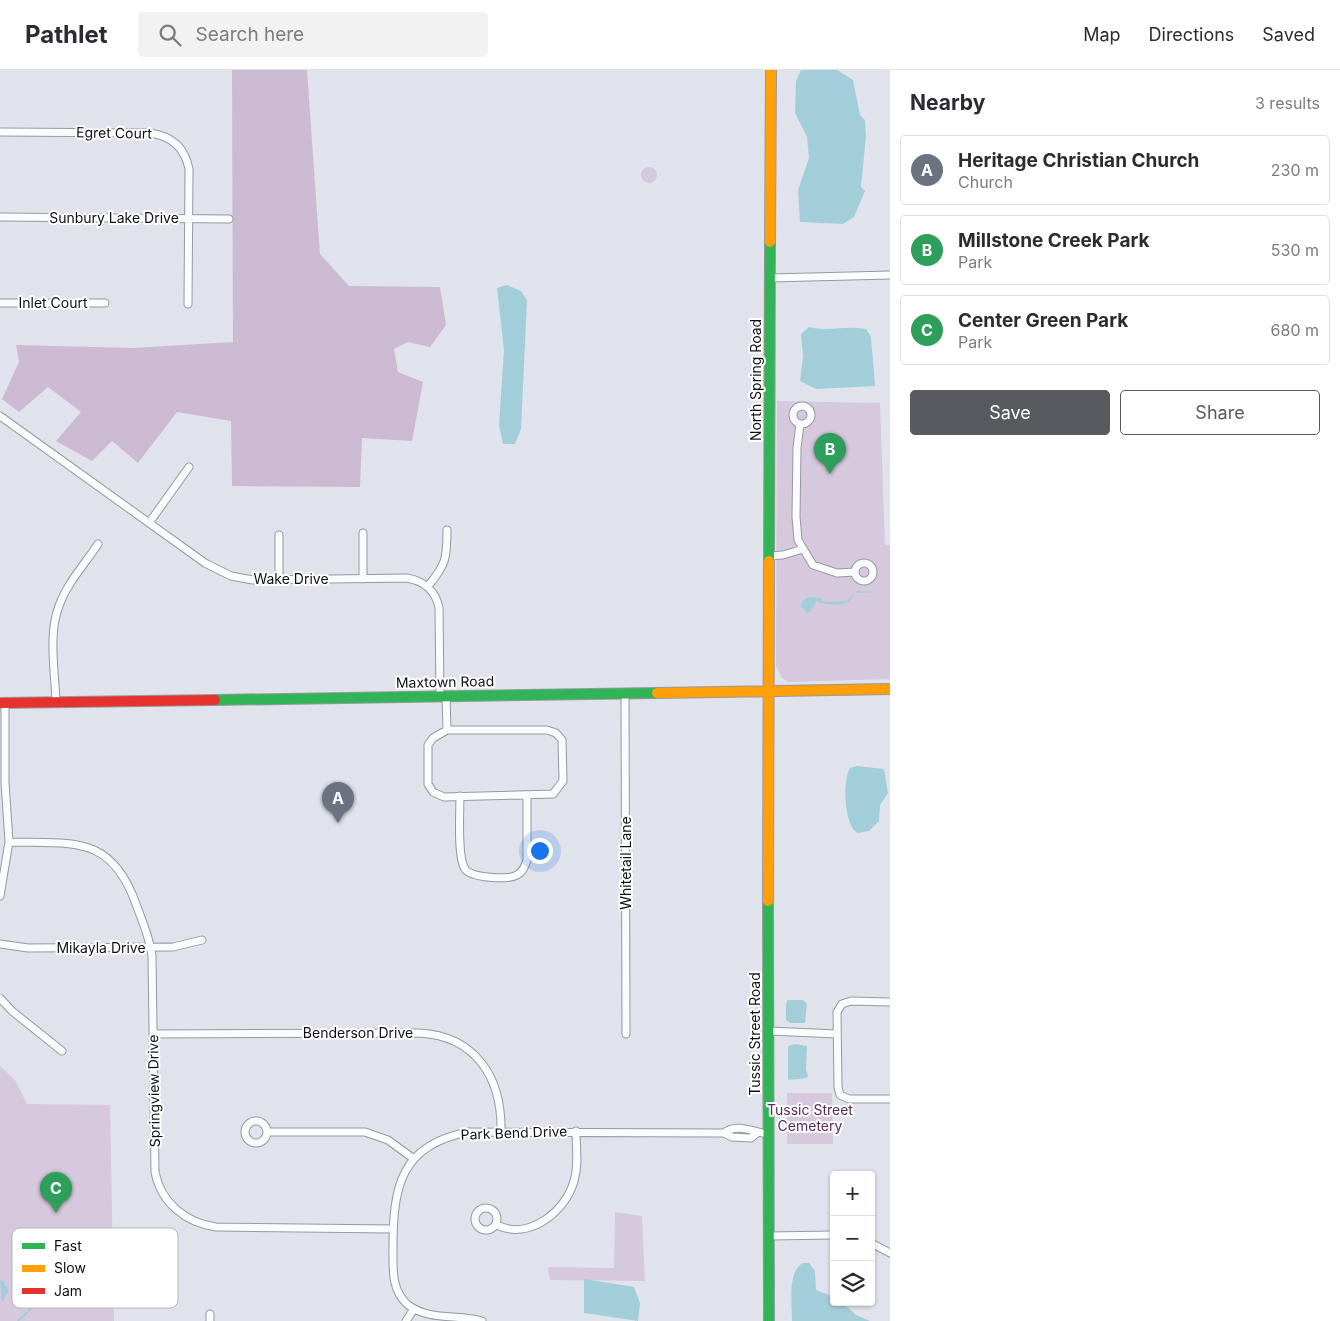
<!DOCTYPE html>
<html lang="en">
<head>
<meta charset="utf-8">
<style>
  :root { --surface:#fff; --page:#f2f2f3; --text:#2b2b33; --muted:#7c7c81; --line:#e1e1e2; --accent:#585a60 }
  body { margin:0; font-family:Inter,sans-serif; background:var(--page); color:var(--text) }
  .controls { position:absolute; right:15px; bottom:15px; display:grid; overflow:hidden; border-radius:5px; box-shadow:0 1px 4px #0004 }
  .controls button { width:45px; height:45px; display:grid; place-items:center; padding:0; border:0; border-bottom:1px solid var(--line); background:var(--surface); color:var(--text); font:25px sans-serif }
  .you { position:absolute; left:539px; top:780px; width:18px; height:18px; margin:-12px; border:4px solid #fff; border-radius:50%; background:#1a73e8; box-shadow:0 0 0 8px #1a73e833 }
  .badge { display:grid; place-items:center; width:32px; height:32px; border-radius:50%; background:var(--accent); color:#fff; font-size:16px; font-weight:700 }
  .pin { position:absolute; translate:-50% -41px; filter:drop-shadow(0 1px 2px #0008) }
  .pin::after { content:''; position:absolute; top:26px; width:18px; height:15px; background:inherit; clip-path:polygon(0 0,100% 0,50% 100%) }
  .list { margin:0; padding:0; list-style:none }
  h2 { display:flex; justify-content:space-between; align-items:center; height:65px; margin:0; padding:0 20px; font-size:21px }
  h2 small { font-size:16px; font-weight:400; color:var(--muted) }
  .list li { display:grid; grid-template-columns:32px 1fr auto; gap:15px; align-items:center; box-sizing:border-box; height:70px; margin:0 10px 10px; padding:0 10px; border:1px solid var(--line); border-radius:5px }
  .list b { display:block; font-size:19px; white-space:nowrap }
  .list p { margin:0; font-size:16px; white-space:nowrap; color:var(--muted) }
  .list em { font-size:16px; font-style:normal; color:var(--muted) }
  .actions { display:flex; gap:10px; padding:15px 20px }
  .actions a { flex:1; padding:11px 0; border:1px solid var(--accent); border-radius:5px; text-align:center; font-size:18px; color:var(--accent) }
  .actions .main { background:var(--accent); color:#fff }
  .icon { flex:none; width:28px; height:28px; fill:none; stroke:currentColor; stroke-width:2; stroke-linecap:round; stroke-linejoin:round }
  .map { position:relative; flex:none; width:890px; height:1251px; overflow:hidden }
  header { display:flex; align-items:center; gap:30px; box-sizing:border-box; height:70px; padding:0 25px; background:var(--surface); border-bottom:1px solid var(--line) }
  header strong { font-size:24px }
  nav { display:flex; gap:28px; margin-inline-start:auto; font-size:18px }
  .search { width:350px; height:45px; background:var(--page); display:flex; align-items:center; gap:12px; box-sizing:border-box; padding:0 18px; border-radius:5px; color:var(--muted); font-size:19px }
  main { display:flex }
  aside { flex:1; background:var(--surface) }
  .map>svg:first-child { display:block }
  .green { fill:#d6c8dd }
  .forest { fill:#ccbad3 }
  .water { fill:#a2ceda }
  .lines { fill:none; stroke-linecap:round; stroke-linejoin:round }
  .stream { stroke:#a2ceda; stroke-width:2 }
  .street-casing { stroke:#9799a0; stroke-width:9 }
  .fast-casing { stroke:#9799a0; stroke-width:12 }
  .slow-casing { stroke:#9799a0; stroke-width:12 }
  .jam-casing { stroke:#9799a0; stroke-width:12 }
  .street { stroke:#fafbfc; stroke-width:7 }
  .fast { stroke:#30b455; stroke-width:10 }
  .slow { stroke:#ff9f0a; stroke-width:10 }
  .jam { stroke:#e5322d; stroke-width:10 }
  .labels { text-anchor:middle; stroke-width:4; stroke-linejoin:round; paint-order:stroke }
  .street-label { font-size:14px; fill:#0e1015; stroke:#fff }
  .park-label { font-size:14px; fill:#592c5c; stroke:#fff }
  .key { fill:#fff; stroke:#b7b7b9; stroke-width:1 }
  .key-label { font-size:14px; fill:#0e1015 }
</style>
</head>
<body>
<header>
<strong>Pathlet</strong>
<div class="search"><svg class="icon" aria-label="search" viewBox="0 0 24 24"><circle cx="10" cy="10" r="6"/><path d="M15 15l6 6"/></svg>Search here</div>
<nav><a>Map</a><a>Directions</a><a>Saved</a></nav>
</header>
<main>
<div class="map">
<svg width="890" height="1251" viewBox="0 0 890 1251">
  <rect width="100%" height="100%" fill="#e0e3ec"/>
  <path class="green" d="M641 105a8 8 0 1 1 16 0a8 8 0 1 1-16 0Z
    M777 331 880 333 885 475H890V609L788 612 781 607 776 596Z
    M0 996 15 1010 27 1034 110 1035 114 1251H0Z
    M787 1023H832L833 1074H787Z
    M615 1142 642 1146 645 1211 550 1210 548 1197 614 1198Z"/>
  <path class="forest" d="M232 0H307L320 184 349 216 440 217 446 255 430 277 408 272 394 279 398 302 423 312 412 371 362 368 360 417 232 416 231 351 177 342 138 393 112 371 92 391 56 371 81 342 48 317 19 342 2 329 19 292 16 275 133 278 233 272Z"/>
  <path class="water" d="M801 0H837L853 10 860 45 865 50 866 66 861 117 865 121 854 147 843 154 800 152 798 120 809 88 807 67 795 43 796 11Z
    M507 215 521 221 527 230 521 359 515 374H503L499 355 504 280 497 218Z
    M809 257C828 262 847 255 866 259L871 267 875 316 816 319 800 311 803 286 801 264Z
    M857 521 876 522 855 523C853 525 852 528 850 530 845 537 824 535 817 531L811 541 807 543 801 536 802 531 809 527 820 528 824 532 847 531Z
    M857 696 884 699 888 723 880 735 879 751 869 761 858 763C844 757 842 710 850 698Z
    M788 930H803L807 934 805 953H790L786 950V934Z
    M795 974 807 976 806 1000 808 1005 807 1008 788 1010V976Z
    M803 1193H809L815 1201 816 1220 834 1227V1232H842L856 1245 870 1251H792C792 1235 787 1201 803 1193Z
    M584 1209 634 1217 640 1233 638 1251 584 1243Z
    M0 1210 3 1211 9 1221 2 1232Z"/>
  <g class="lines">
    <path class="stream" d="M18 1251 55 1216 61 1204 65 1173"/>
    <g class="street-casing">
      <path id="street" d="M0 62 150 63C172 66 185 78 189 99L188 234
        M0 147 229 149
        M770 208 890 205
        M0 233H105
        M793 345a9 9 0 1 1 18 0a9 9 0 1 1-18 0Z
        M0 346 205 493 231 506 253 510 407 508C424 511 436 521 439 538L440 625
        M800 354 797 378 796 447 798 470 813 495 837 503 855 502
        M149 453 189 397
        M363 463V509
        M279 465V510
        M769 486 783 485 803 479
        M855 502a9 9 0 1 1 18 0a9 9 0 1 1-18 0Z
        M428 516C446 495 447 488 447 460
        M625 623 626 964
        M446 626 447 660 433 668 428 675V714L433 722 444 727 553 724 563 711 562 670 556 663 547 660H447
        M56 632C55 602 48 564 59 536 67 513 85 494 98 474
        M460 726C460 742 457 787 465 799 471 808 508 810 517 805 523 802 525 796 527 790V725
        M9 772C73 774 111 764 136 834 142 851 150 868 152 886L155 1102C161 1133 186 1153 216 1157L393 1159
        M0 826 9 772 5 712V633
        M0 874 28 878 173 877 202 870
        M0 928 12 941 62 981
        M890 932 851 931 842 934 837 942 838 1017 840 1025 849 1029H890
        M769 961 837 964
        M153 964 419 963C476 966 502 1008 501 1061
        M245 1062a11 11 0 1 1 22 0a11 11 0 1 1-22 0Z
        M269 1062H365L388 1070 414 1089
        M724 1063C736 1052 756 1063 769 1064
        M475 1149a11 11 0 1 1 22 0a11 11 0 1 1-22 0Z
        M497 1155C529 1171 566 1141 574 1111 579 1095 576 1078 576 1061
        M769 1166 834 1165
        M871 1173 890 1183
        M210 1244V1251
        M406 1251 414 1239
        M482 1251C457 1244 430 1251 408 1235 391 1220 393 1199 393 1178 393 1118 400 1074 469 1062L724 1063 732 1067 751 1068 757 1063"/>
    </g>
    <g class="fast-casing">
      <path id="fast" d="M769 491 770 172
        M215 630 657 623
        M768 831 769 1251"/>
    </g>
    <g class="slow-casing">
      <path id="slow" d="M770 172 771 0
        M657 623 890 619
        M768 831 769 491"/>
    </g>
    <g class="jam-casing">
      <path id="jam" d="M0 633 215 630"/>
    </g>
    <use href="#street" class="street"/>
    <use href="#fast" class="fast"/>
    <use href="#slow" class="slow"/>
    <use href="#jam" class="jam"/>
  </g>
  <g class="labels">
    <g class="street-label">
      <text transform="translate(114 63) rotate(1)" y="5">Egret Court</text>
      <text x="114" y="153">Sunbury Lake Drive</text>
      <text x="53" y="238">Inlet Court</text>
      <text transform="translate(756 310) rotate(-90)" y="5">North Spring Road</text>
      <text x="291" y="514">Wake Drive</text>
      <text transform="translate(445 612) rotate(-1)" y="5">Maxtown Road</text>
      <text transform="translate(626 793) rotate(-90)" y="5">Whitetail Lane</text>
      <text x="101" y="883">Mikayla Drive</text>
      <text x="358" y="968">Benderson Drive</text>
      <text transform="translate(755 964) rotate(-90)" y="5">Tussic Street Road</text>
      <text transform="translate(154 1021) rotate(-91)" y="5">Springview Drive</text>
      <text transform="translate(514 1063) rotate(-2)" y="5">Park Bend Drive</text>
    </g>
    <g class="park-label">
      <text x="810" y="1045">Tussic Street<tspan x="810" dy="16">Cemetery</tspan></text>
    </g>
  </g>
  <rect x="12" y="1158" width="166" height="80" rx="8" class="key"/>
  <rect x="22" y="1173" width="23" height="6" fill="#30b455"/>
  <rect x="22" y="1195" width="23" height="7" fill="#ff9f0a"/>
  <rect x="22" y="1218" width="23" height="6" fill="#e5322d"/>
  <g class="key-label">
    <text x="54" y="1181">Fast</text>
    <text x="54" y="1203">Slow</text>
    <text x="54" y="1226">Jam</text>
  </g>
</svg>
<div class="controls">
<button>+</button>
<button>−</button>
<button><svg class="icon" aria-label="layers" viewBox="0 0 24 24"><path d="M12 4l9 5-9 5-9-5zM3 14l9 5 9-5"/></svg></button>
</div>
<div class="you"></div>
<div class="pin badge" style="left:338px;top:753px;background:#6b7280">A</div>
<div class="pin badge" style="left:830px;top:404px;background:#2e9e5b">B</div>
<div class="pin badge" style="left:56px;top:1143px;background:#2e9e5b">C</div>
</div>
<aside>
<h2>Nearby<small>3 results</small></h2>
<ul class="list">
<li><span class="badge" style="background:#6b7280">A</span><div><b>Heritage Christian Church</b><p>Church</p></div><em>230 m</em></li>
<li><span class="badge" style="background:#2e9e5b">B</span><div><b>Millstone Creek Park</b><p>Park</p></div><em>530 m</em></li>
<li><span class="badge" style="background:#2e9e5b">C</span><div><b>Center Green Park</b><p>Park</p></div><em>680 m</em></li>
</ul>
<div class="actions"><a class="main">Save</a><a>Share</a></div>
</aside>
</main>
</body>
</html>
